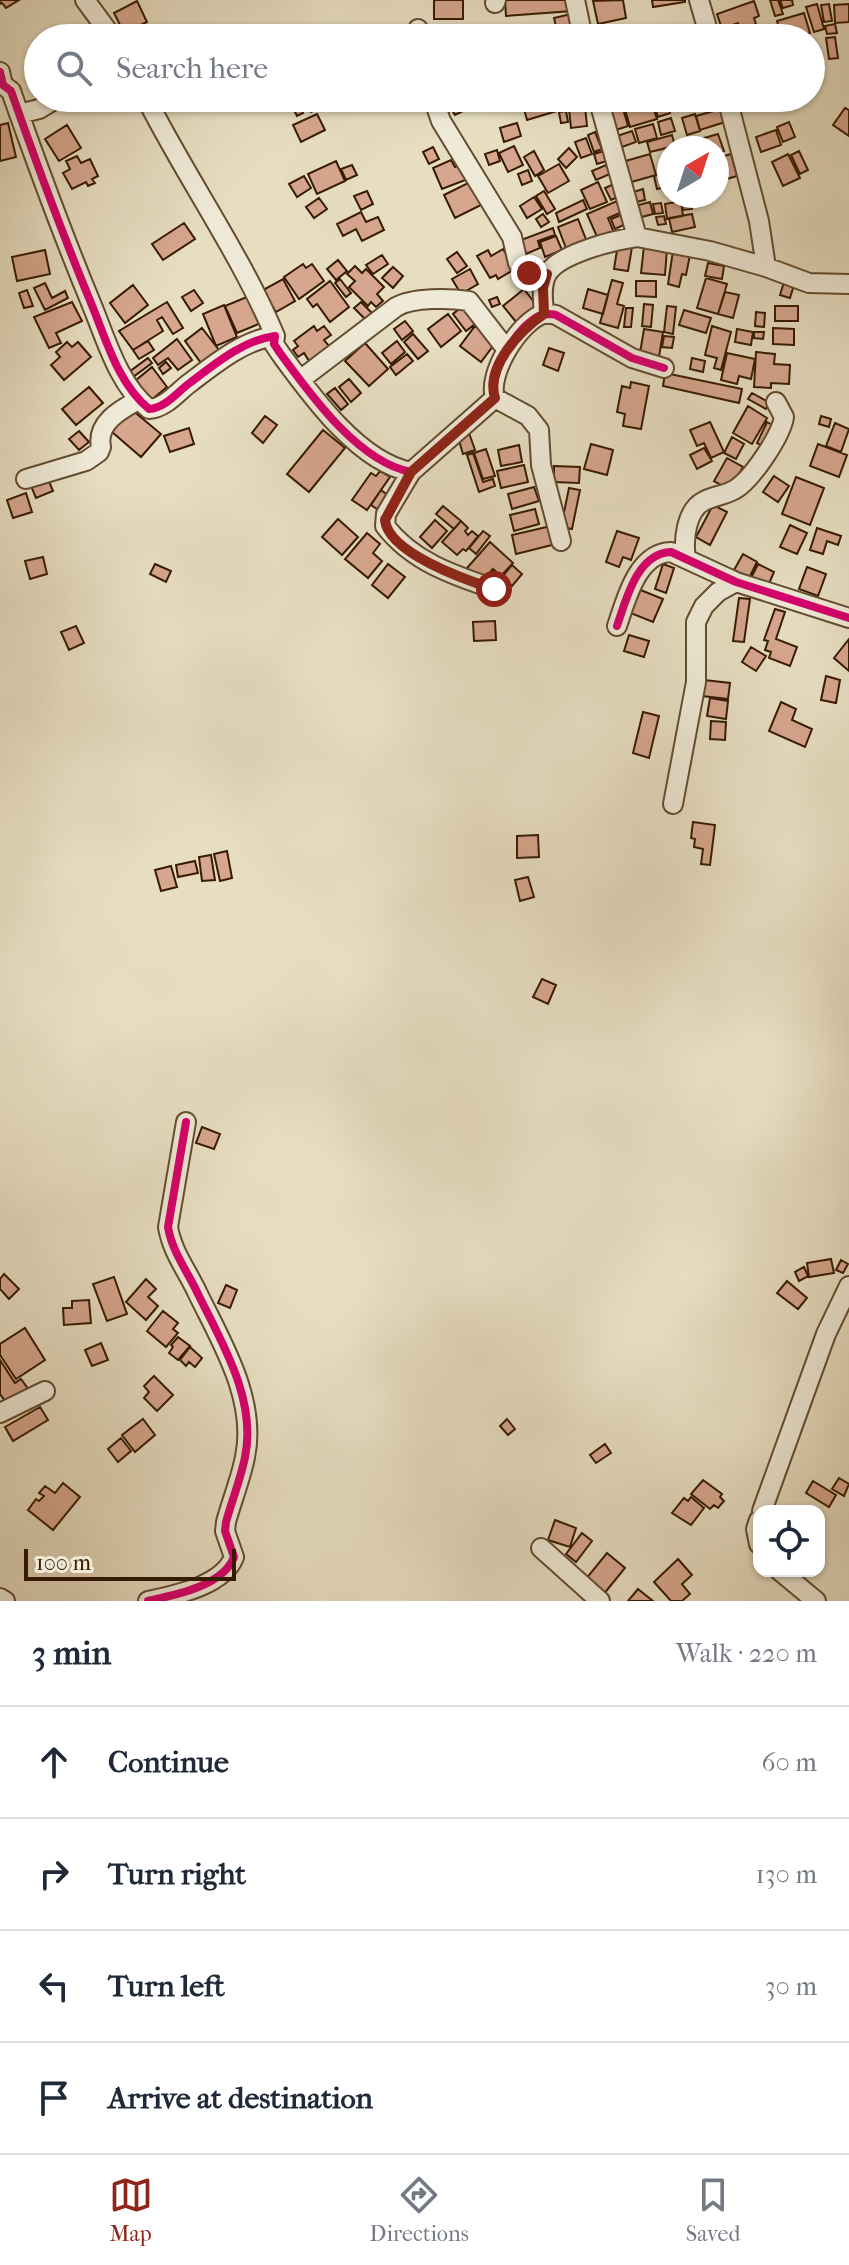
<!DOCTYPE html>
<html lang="en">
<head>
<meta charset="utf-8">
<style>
  :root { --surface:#fff; --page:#f2f2f3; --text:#1f2937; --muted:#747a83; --line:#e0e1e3; --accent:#8f2418 }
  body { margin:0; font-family:"IM FELL French Canon",serif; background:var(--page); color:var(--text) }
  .controls { position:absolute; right:24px; bottom:24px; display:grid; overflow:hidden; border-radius:16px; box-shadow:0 2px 6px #0004 }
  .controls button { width:72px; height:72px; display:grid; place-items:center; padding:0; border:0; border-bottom:2px solid var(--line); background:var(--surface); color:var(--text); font:40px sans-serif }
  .compass { position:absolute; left:657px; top:136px; width:72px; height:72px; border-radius:50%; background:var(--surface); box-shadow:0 2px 6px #0004; rotate:39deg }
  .scale { position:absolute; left:24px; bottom:20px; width:212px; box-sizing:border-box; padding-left:8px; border:4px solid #371b00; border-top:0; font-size:22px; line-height:28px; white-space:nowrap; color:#371b00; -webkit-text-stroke:6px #efead7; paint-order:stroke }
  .stop { position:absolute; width:24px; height:24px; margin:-18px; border:6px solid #8f2418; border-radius:50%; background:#fff }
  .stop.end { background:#8f2418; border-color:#fff; box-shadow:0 2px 8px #0008 }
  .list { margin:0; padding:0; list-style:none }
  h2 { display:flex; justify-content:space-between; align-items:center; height:104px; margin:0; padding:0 32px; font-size:34px }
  h2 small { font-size:26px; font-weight:400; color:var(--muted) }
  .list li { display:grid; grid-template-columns:52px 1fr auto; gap:24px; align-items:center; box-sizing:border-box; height:112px; padding:0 32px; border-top:2px solid var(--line) }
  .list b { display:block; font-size:30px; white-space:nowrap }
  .list em { font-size:26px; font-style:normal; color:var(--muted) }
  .icon { flex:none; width:44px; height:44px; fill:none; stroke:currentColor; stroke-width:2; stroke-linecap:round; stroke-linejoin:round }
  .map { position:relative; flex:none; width:849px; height:1601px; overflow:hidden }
  .search { position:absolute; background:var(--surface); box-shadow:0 2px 6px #0004; left:24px; right:24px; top:24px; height:88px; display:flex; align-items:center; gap:20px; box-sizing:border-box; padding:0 28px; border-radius:44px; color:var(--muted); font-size:30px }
  .sheet { height:552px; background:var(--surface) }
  nav { display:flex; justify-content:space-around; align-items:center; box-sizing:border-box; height:112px; border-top:2px solid var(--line); background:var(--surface); font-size:22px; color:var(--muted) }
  nav a { display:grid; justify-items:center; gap:4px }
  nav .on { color:var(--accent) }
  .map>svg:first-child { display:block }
  .building { fill:#d6a68e; stroke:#371b00; stroke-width:2 }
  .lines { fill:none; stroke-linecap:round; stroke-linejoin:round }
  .minor-casing { stroke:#634c30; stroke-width:22 }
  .minor { stroke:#efead7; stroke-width:18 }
  .cycleway-casing { stroke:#efead7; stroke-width:13 }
  .cycleway { stroke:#d6006c; stroke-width:8 }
  .route { stroke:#8f2418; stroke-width:10 }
</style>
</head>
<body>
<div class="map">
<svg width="849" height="1601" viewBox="0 0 849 1601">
  <rect width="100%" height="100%" fill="#e7dec2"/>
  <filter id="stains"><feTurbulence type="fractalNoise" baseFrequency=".0025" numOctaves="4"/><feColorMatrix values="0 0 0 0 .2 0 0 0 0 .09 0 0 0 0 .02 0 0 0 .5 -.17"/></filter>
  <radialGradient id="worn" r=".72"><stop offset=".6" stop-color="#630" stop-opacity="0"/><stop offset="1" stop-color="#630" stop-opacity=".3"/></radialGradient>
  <path class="building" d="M0 0H19L6 8 2 3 0 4Z
    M434 0H463V19H434Z
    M505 0H571L572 11 506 16Z
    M623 0 626 18 598 24 593 1Z
    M652 0H685V2L653 7Z
    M770 0H778L783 14 775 16Z
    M780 0H792L793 5 783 8Z
    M137 1 147 22 124 33 114 13Z
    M754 1 759 16 754 18 756 24 740 29 738 23 722 29 717 14Z
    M817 4 824 29 814 32 806 7Z
    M829 4 832 21 824 22 821 5Z
    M849 4V22L835 23 834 5Z
    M804 13 810 33 794 38H782L777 21Z
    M571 14 576 38H554L553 36 558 35 554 18Z
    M835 24 837 33 827 34 825 26Z
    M631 26 634 34 623 37 621 29Z
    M83 28 88 38H64Z
    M158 29 163 38H141Z
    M659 32 660 38H648L647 34Z
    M835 37 838 58 829 59 826 38Z
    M813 45 821 61 811 66V46Z
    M284 98H317L321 107 311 112 304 98 297 101 303 113 297 116 291 104 288 105Z
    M521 98H568L570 107 527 120Z
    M605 98H620L628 126 613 131Z
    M638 98H650L657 119 630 127 623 102Z
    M652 98H665L670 113 658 117Z
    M464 100 469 108 455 115 450 107Z
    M585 107 587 126 571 128 569 109Z
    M845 108 849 110V136L833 125Z
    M721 109 725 122 700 130 696 116Z
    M566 111 568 122 561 123 559 112Z
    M317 114 325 130 301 142 293 125Z
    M695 114 700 131 687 135 682 118Z
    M671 118 675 131 661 135 658 122Z
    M789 122 795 137 783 142 777 127Z
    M8 123 16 157 0 161V125Z
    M517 123 521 136 504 142 500 128Z
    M653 124 657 138 639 143 635 129Z
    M67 125 81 148 59 161 45 139Z
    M776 130 781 145 761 152 756 137Z
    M632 131 636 142 622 147 617 136Z
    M595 132 602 149 594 152 588 135Z
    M718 134 724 151 717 153V148H691L690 142Z
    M672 135 675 146 650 152 647 142Z
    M586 138 592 154 581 158 575 142Z
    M514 146 523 165 508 172 499 153Z
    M433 147 439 159 429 164 423 152Z
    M569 148 577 157 566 168 558 159Z
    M497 150 500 161 489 165 485 154Z
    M607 150 610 160 597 164 594 154Z
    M534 151 544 170 535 176 524 157Z
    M799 151 808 170 800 174 791 155Z
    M650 154 656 175 628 183 622 162Z
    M731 154 737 176 723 180 717 158Z
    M788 154 800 178 783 186 772 162Z
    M77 156 81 163 90 159 98 176 92 179 95 183 88 186 86 182 72 189 63 173 70 169 66 161Z
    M451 160 455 167 462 164 468 179 442 189 433 168Z
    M336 161 345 181 317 194 308 174Z
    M559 164 569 181 548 193 538 176Z
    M352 165 357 175 346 180 341 169Z
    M606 165 610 174 596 180 592 171Z
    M669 166V191L662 168Z
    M528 170 532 181 522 185 518 174Z
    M663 173 667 187 657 189 654 176Z
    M304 176 311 188 297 197 289 184Z
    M470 182 481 205 455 218 444 195Z
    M598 182 607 202 590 209 581 190Z
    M614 184 620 196 611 200 605 188Z
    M643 189 645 200 632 203 630 193Z
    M367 191 373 204 361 210 354 196Z
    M544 191 555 209 547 214 536 196Z
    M534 197 542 209 527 218 520 206Z
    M319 198 327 209 314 218 306 207Z
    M583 200 587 209 559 222 556 213Z
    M690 200 692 209 683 210 682 202Z
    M617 201 622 212 608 218 614 233 598 239 587 214Z
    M681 201 683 216 667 219 665 204Z
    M650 202 653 214 638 218 635 206Z
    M661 203 663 213 655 214 653 204Z
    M361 212 366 222 378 217 384 230 362 241 356 229 343 236 337 224Z
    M628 212 632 221 615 229 611 219Z
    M543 214 549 222 541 227 536 219Z
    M692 214 695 227 672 232 669 218Z
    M664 216 666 224 658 225 656 217Z
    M578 219 587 242 567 251 558 227Z
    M184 223 195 239 163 260 152 244Z
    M553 228 555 235 538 241 540 248 526 254 521 240Z
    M556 236 562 250 545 257 540 242Z
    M618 244 632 247 628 271 614 269Z
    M644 246 667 248 665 275 641 273Z
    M503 249 515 269 498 279 496 275 490 278 477 256 488 250 491 256Z
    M45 250 50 274 17 281 12 257Z
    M673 251 690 255 686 275 682 274 679 287 668 284Z
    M457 252 467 266 457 273 447 259Z
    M382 255 388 264 373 274 366 265Z
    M338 260 347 271 336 280 327 269Z
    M708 263 724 266 722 279 705 276Z
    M303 264 306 268 312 264 324 281 299 299 284 277Z
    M355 266 362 273 366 269 384 287 377 294 383 301 376 307 371 302 368 306 349 287 355 281 347 274Z
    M393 267 403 276 393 288 382 278Z
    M470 269 478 284 461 294 452 279Z
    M706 278 727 284 718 314 697 308Z
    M283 279 295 301 276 312 272 306 267 310 260 297 266 294 263 290Z
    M340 279 351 293 346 297 335 283Z
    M612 280 623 283 617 304 624 306 618 328 600 323Z
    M330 281 349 307 330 322 317 304 313 307 307 299Z
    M636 281H656V297L636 296Z
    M784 282 794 285 790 298 780 295Z
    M45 283 52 298 65 291 68 298 45 310 34 288Z
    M133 285 148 305 125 323 110 303Z
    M524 289 537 306 517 323 503 306Z
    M588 289 608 295 603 314 583 308Z
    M27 290 33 306 24 308 19 293Z
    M194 290 203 303 191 311 182 297Z
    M725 292 739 295 733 318 718 314Z
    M249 296 261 323 237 333 225 306Z
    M497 297 500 304 492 307 489 300Z
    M72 302 82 321 56 333 61 343 49 348 34 317Z
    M167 302 183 328 173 334 162 317 157 320 163 331 133 350 119 331Z
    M361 302 372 313 366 320 354 308Z
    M465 304 479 321 466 331 453 314Z
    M644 304 653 305 651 327 642 326Z
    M224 305 237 337 216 346 203 314Z
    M667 306 676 307 673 334 664 332Z
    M775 306H798V321H775Z
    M626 308H633L631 327H624Z
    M684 310 711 318 706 333 679 325Z
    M756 312 765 313 764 327 755 326Z
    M448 314 461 331 441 347 428 329Z
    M405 321 413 331 402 340 394 329Z
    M314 326 317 331 324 326 331 335 324 340 329 346 309 361 304 353 298 357 293 350 298 346 294 341Z
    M475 326 496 342 481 362 460 346Z
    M712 326 731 332 721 370 714 368 717 358 705 355Z
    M202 328 219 350 201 363 185 341Z
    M773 328 794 329V345L773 344Z
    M644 329 663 332 659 357 640 353Z
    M737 329 753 332 751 345 735 342Z
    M754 332H764L763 339 754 338Z
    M413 334 428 351 418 359 404 342Z
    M664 336 674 337 672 348 662 347Z
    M177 339 192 360 178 370 168 358 158 365 153 358Z
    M148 341 154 350 139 359 133 350Z
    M397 341 405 352 391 364 382 353Z
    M67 342 72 347 78 342 91 357 64 380 51 365 60 357 56 352Z
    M365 343 388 369 369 386 345 361Z
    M549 348 564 353 558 371 543 365Z
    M756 352 775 354 774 364 790 365 789 384 771 383V388L754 387Z
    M727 353 755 359 751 379 739 376 737 384 721 380Z
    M407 354 413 361 396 375 390 367Z
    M148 358 152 363 133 377 129 372Z
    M692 358 705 361 703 372 690 369Z
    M166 362 171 368 163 374 159 368Z
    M152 367 167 387 150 401 135 381Z
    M665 373 742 389 739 403 663 386Z
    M349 379 361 393 351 402 339 387Z
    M631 382 649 386 641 429 623 426 625 414 617 412 622 386 630 388Z
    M89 387 103 403 76 425 62 409Z
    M335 388 348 404 341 410 327 394Z
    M752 393 770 403 766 409 748 399Z
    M748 406 767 418 752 444 733 433Z
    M131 409 161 434 141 457 112 432Z
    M265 416 277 425 263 443 252 433Z
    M821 416 831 419 829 427 819 424Z
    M710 422 724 452 711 458 704 443 697 446 690 430Z
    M767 422 776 427 766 448 757 443Z
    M835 423 849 429 841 452 826 446Z
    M189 428 194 444 170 452 164 436Z
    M323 430 345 448 309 492 287 474Z
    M468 430 475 450 463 454 457 434Z
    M79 431 89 442 79 450 69 439Z
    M732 437 744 444 736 459 724 453Z
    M591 444 613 450 607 475 584 469Z
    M818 444 847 455 839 477 810 466Z
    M519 445 522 462 501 466 498 450Z
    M704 448 712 461 697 469 690 455Z
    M486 449 495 476 483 479 474 453Z
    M473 453 483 482 493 479 495 486 479 492 467 455Z
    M727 458 743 467 730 490 714 481Z
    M524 465 528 482 501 488 497 471Z
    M554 466 580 467 579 483 554 482Z
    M380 471 390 477 367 510 352 500 371 473 376 476Z
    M46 474 53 491 36 498 29 481Z
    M774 476 789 486 778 502 763 492Z
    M796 477 824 488 810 525 782 514Z
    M534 487 539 501 512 509 508 494Z
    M569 488 580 490 572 529 561 527Z
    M381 490 390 497 380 511 371 505Z
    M26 493 32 512 13 518 7 500Z
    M713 505 727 512 710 545 696 537Z
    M443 506 461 521 454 529 436 514Z
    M535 509 539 524 514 531 510 515Z
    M338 519 358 537 342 555 322 537Z
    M435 520 447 531 432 548 420 537Z
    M461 521 468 528 465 531 468 535 472 531 478 536 466 551 463 549 457 555 442 542Z
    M790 525 807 533 797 554 780 547Z
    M551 526 556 544 516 554 512 535Z
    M817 528 841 536 838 545 827 541 823 554 810 550Z
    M483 531 490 536 476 554 469 548Z
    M617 531 639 538 631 560 623 557 619 567 606 562Z
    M367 533 380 544 373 553 382 561 368 578 345 559Z
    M490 542 513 563 501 576 493 569 482 581 467 568Z
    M743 554 757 562 749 578 734 570Z
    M43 557 47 574 30 579 25 561Z
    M155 564 171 571 166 582 150 574Z
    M388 564 405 577 388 598 372 585Z
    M663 564 674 568 666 593 655 589Z
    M758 564 774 572 768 586 751 578Z
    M512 565 522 574 512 586 502 577Z
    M807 567 826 574 818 596 799 589Z
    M638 589 663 599 653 622 628 612Z
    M739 598 750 599 744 642 733 641Z
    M775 609 785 612 776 639 797 647 790 666 769 658 771 652 765 650 768 641 764 640Z
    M495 621 496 640 474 641 473 622Z
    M76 626 84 643 69 650 61 632Z
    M629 635 649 641 644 657 624 651Z
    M849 639V671L834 658Z
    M751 647 766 656 756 671 742 662Z
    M826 676 840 680 836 703 821 700Z
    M704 680 730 683 728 699 702 696Z
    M710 698 728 701 726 719 707 716Z
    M781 702 796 709 792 720 812 729 805 747 769 731Z
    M643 712 659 716 649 758 633 753Z
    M711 721 726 722 725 740 710 739Z
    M693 822 715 825 710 865 701 864 703 849 694 847 695 839 691 838Z
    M538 835 539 857 517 858V836Z
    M227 851 232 878 220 881 214 854Z
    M211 855 215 880 202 881 199 857Z
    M195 861 198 873 178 877 176 865Z
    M171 866 177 887 161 891 155 870Z
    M528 877 534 897 520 901 515 880Z
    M542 979 556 985 548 1004 533 997Z
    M202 1127 220 1134 214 1149 196 1143Z
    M831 1259 834 1273 809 1277 807 1263Z
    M841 1260 848 1264 843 1273 836 1270Z
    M804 1267 808 1276 799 1281 795 1272Z
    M4 1274 19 1289 9 1299 0 1289V1279Z
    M114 1277 127 1314 107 1321 93 1284Z
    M146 1279 156 1289 148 1297 158 1306 146 1320 126 1302Z
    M787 1281 807 1298 798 1309 777 1293Z
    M226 1285 237 1290 230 1308 218 1303Z
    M89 1300 91 1323 64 1325 63 1308H72V1301Z
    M163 1311 178 1323 173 1329 178 1333 166 1347 147 1331Z
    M25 1328 45 1360 16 1379 0 1355V1344Z
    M178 1337 190 1346 178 1360 169 1353 173 1347 171 1345Z
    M101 1343 108 1360 92 1366 85 1350Z
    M190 1347 202 1358 195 1367 189 1362 186 1366 180 1360Z
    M0 1360 15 1383 21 1379 29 1390 7 1404 0 1394Z
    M154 1376 173 1395 157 1411 144 1398 149 1392 144 1386Z
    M40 1407 48 1420 13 1441 5 1427Z
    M143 1419 155 1435 135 1452 122 1435Z
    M507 1419 515 1429 508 1435 500 1426Z
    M121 1438 131 1451 118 1462 108 1449Z
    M605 1444 611 1453 596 1463 590 1455Z
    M839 1478 849 1484 844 1496 832 1489Z
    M703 1480 722 1494 720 1497 724 1501 718 1508 714 1505 710 1509 691 1494Z
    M813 1481 836 1495 829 1507 806 1493Z
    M63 1483 80 1497 53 1530 28 1510 36 1499 39 1501 44 1496 39 1493 45 1486 55 1493Z
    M691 1497 704 1508 691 1525 672 1513 684 1498 688 1501Z
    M555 1520 576 1528 570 1547 548 1540Z
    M582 1533 592 1541 576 1562 566 1554Z
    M607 1553 625 1568 603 1595 585 1580Z
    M678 1559 692 1575 682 1584 690 1594 682 1601H671L654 1582Z
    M638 1589 653 1601H628Z"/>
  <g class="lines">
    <g class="minor-casing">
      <path id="minor" d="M85 0 113 38
        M575 0 583 38
        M699 0 710 38
        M495 3 496 0
        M418 29 419 38
        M0 72 3 85 11 91C36 162 62 233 91 303 106 339 118 384 149 409 166 408 178 391 191 382 216 363 244 340 275 336L274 344 280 353C310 394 358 462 411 472L495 398C487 374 519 322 543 314 545 314 554 314 556 315L632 358 664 368
        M146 98C187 179 240 253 275 336
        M433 98 441 121 512 237 518 263 529 273 547 274
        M727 98 759 221 766 267
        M19 114 39 109 57 98
        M637 237 710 251 766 267 809 283 849 284
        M544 314C543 301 541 287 546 276 556 254 615 240 637 237L598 98
        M300 380 396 307C413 297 450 298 469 301L507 350
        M495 398 528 416 539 430 541 465 561 541
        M411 472 386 514 385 526C413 562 453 575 494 589
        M26 479 86 461 99 452 101 447C96 423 120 410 138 400
        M686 558C683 540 686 510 704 501 714 496 725 495 734 490 751 481 781 436 784 417L776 402
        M617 626C626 600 637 553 671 552L736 582 849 618
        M673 804 696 682V622L704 606 718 592 736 582
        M0 1413 45 1391
        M762 1511 826 1334 849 1286
        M759 1520 756 1529 759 1544
        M541 1548 600 1601
        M780 1571 816 1601
        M0 1598 5 1601
        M148 1601C175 1595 223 1586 234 1557L225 1531 226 1522C232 1500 241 1478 245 1457 257 1400 222 1343 198 1294 188 1272 172 1252 168 1227L186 1122"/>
    </g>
    <use href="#minor" class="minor"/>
    <g class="cycleway-casing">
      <path id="cycleway" d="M0 72 3 85 11 91C36 162 62 233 91 303 106 339 118 384 149 409 166 408 178 391 191 382 216 363 244 340 275 336L274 344 280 353C310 394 358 462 411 472L495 398C487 374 519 322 543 314 545 314 554 314 556 315L632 358 664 368
        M617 626C626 600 637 553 671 552L736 582 849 618
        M148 1601C175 1595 223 1586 234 1557L225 1531 226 1522C232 1500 241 1478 245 1457 257 1400 222 1343 198 1294 188 1272 172 1252 168 1227L186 1122"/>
    </g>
    <use href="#cycleway" class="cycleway"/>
  </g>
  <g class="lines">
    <path class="route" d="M494 589C466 580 388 553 385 520L411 472 495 398C485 366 521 330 544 314L543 288 547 274 529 273"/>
  </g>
  <rect width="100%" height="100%" filter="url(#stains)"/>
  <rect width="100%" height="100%" fill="url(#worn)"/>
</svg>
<div class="controls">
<button><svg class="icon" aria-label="locate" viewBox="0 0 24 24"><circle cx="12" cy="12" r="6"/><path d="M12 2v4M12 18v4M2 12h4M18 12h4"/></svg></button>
</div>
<svg class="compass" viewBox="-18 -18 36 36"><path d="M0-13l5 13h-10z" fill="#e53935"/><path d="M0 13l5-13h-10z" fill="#747a83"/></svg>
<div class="scale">100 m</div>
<div class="stop" style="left:494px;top:589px"></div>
<div class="stop end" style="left:529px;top:273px"></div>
<div class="search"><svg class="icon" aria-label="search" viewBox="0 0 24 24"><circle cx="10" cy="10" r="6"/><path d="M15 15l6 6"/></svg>Search here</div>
</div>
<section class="sheet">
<h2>3 min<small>Walk · 220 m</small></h2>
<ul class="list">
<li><svg class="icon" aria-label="ahead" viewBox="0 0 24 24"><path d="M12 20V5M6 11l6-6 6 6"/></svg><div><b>Continue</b></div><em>60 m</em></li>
<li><svg class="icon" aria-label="right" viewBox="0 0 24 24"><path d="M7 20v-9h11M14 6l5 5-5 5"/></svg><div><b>Turn right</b></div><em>130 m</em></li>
<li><svg class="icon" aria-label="left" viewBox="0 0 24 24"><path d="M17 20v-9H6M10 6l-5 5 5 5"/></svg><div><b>Turn left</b></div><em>30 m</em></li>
<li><svg class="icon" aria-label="arrive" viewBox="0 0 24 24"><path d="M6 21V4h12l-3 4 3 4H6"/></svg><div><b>Arrive at destination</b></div></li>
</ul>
</section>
<nav>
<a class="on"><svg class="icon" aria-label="map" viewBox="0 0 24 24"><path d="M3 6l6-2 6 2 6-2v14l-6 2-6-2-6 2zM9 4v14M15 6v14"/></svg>Map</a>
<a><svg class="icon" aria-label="directions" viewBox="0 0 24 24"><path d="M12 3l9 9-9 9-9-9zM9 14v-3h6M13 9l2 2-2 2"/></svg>Directions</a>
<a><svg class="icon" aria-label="saved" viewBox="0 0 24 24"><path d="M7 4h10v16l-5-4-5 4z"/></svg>Saved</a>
</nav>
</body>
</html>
